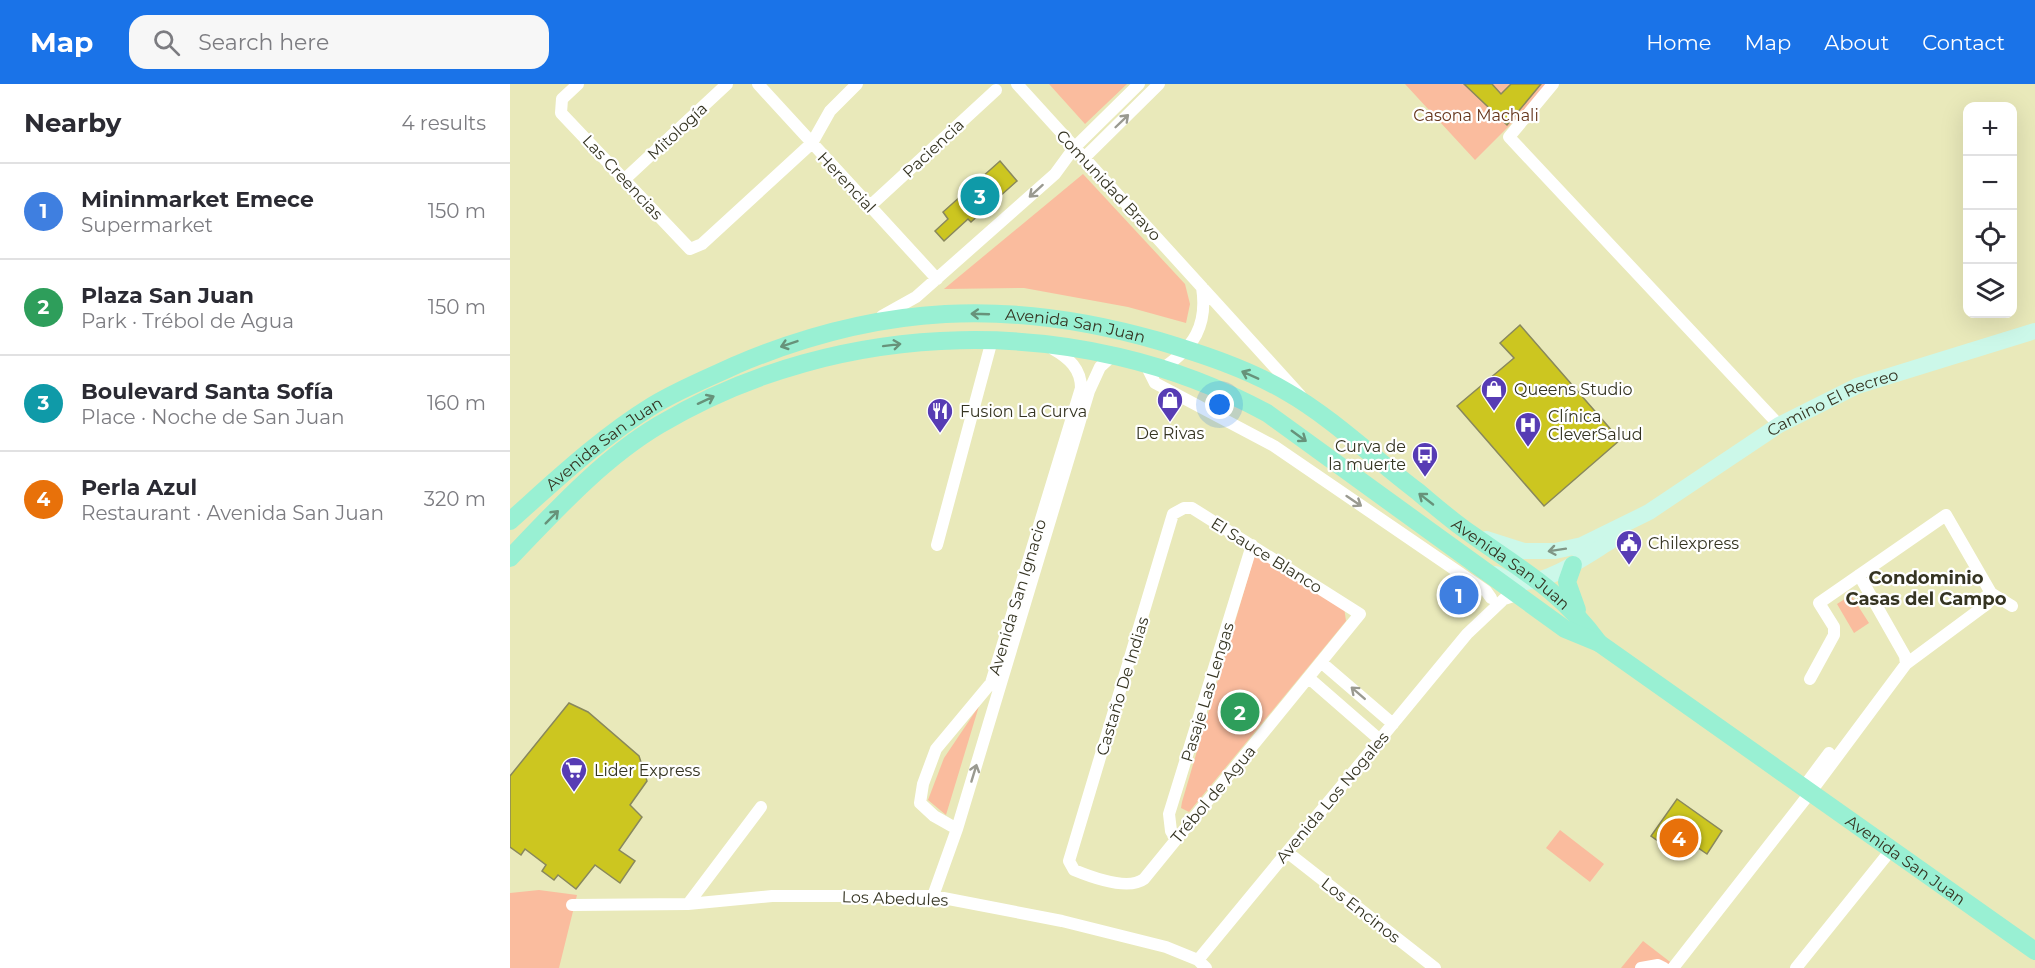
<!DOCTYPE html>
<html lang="en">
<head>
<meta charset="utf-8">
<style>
  :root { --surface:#fff; --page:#f7f7f7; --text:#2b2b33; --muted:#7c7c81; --line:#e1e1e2; --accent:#1a73e8 }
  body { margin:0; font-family:Montserrat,sans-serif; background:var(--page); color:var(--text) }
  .controls { position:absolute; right:18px; top:18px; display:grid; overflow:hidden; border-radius:12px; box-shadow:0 6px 24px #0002 }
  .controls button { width:54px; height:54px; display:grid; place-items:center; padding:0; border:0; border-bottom:2px solid var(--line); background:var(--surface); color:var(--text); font:30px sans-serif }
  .you { position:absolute; left:710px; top:321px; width:21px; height:21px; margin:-15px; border:4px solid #fff; border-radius:50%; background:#1a73e8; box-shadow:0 0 0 9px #1a73e833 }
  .badge { display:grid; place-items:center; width:39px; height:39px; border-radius:50%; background:var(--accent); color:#fff; font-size:20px; font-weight:700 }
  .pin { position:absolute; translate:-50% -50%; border:3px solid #fff; box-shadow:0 2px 6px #0006 }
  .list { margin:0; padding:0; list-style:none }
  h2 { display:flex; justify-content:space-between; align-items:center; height:78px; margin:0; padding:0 24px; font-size:26px }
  h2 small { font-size:20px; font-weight:400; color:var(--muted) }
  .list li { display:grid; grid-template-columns:39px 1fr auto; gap:18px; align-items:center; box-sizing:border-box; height:96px; padding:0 24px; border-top:2px solid var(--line) }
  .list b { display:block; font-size:22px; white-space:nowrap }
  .list p { margin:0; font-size:20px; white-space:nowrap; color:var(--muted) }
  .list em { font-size:20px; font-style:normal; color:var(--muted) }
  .icon { flex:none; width:33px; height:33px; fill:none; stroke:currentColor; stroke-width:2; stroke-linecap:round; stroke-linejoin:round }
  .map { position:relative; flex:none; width:1525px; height:884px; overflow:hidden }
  header { display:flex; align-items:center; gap:36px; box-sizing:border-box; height:84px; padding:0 30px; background:var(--accent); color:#fff }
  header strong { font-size:28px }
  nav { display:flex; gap:33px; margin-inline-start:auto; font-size:21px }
  .search { width:420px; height:54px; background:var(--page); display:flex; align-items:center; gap:15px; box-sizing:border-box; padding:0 21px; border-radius:18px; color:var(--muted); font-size:22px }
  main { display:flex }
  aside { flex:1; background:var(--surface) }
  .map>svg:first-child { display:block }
  .green { fill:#fabc9e }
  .building { fill:#ccc620; stroke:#89885c; stroke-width:1.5 }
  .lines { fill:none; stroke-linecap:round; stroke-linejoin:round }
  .street { stroke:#fff; stroke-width:12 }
  .secondary { stroke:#ccf8e9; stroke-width:16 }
  .primary { stroke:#99f0d3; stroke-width:18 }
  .oneway { stroke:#9a9a90 }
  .oneway2 { stroke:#67927a }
  .oneway3 { stroke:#809686 }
  .labels { text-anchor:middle; stroke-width:4.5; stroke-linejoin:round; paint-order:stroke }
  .park-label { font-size:16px; fill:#65351b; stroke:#fff }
  .street-label { font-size:16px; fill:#353422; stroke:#fff }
  .poi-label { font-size:16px; fill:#353422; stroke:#fff; text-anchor:start }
  .neighbourhood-label { font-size:18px; font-weight:bold; fill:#353422; stroke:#fff }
</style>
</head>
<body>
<header>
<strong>Map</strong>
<div class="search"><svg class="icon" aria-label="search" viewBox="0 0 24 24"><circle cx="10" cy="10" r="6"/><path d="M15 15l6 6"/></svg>Search here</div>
<nav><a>Home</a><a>Map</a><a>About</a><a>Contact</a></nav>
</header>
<main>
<aside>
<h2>Nearby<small>4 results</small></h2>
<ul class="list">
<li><span class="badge" style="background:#3f7fe0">1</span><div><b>Mininmarket Emece</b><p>Supermarket</p></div><em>150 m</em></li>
<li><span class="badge" style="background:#2e9e5b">2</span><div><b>Plaza San Juan</b><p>Park · Trébol de Agua</p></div><em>150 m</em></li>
<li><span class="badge" style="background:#0f9aa8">3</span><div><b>Boulevard Santa Sofía</b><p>Place · Noche de San Juan</p></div><em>160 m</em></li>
<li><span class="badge" style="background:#e8710a">4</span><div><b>Perla Azul</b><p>Restaurant · Avenida San Juan</p></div><em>320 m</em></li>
</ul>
</aside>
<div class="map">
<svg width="1525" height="884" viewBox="0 0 1525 884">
  <rect width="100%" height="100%" fill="#e9e9ba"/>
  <path class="green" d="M539 0H617L575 40Z
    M895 0H1041L965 76Z
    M573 90 675 200 680 220 676 239 618 223 514 204 434 205Z
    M745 470 834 523 836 537 679 728 671 724 672 718Z
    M1341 511 1359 539 1344 549 1327 520Z
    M469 622 436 731 418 716 434 674Z
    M1050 746 1094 780 1080 798 1036 764Z
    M29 806 67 811 49 884H0V809Z
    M1133 857 1168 884H1111Z"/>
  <path class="building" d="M954 0H982L991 10 1001 0H1031L997 41Z
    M490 77 507 97 461 138 458 135 434 157 425 147 438 135 433 128Z
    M1010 241 1110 356 1034 422 947 322 1004 274 990 259Z
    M59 619 78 628 129 672 137 697 120 721 132 733 109 766 125 777 110 799 85 781 66 805 48 791 44 796 32 787 36 781 15 765 11 771 0 763V692Z
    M1167 715 1212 747 1197 770 1175 755 1165 769 1141 752Z"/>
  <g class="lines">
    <path class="street" d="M68 0 52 15 51 29 180 165 192 160 302 59 320 27 347 0
      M248 0 427 195
      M507 0 790 311
      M1043 0 999 53 1269 341
      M574 74 649 0
      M116 94 217 0
      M360 122 486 6
      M372 232 406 213 545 90 564 64 629 0
      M636 281 645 299 764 362 976 507 981 514
      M652 285C684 263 698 242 692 203
      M674 424H682L850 530 634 795C618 807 581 793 564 786L559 777 663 430Z
      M427 461 482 256
      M1474 514 1481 509 1502 522
      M812 579 883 640
      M800 595 870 656
      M1300 595 1324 551V543L1309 519 1436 431 1481 509 1477 520 1396 580
      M1293 704 1319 669
      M447 745 424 732 410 719 413 700 426 665 481 599 571 304C571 285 559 274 543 265
      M666 755 661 747 659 730 742 461
      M777 768 925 884
      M423 812 447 745 579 307 590 283 602 272
      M178 820 251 723
      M62 821 178 820 262 812H423L552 837 656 863 688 876 696 884
      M688 876 957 550 994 515 1007 511
      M1131 884 1148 881 1154 884
      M1163 884 1300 709 1396 580 1395 572 1349 491
      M1286 884 1381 766"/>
    <g class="secondary">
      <path id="s1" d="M976 455 1014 467H1045L1072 461 1139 428 1269 341 1347 302 1525 247"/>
      <path d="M985 490C992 492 999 497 1007 498 1035 502 1078 471 1101 457"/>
    </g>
    <g class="primary">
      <path id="s2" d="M0 437C45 397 90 354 142 322 168 306 198 294 226 281 369 220 500 214 649 257 692 270 738 285 777 308 821 333 866 376 907 407 925 422 942 437 961 450 1012 486 1051 507 1089 559"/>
      <path id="s3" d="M0 474C45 427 92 375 149 341 330 233 570 227 757 329L1055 545 1089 559 1525 867"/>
      <path d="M1063 481 1057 498 1067 526"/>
    </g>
  </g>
  <defs><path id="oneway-shaft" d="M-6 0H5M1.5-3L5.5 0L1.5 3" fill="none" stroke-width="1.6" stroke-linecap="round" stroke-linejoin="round" transform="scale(1.5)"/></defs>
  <g class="oneway">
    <use href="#oneway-shaft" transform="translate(612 37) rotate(-44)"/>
    <use href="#oneway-shaft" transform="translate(526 107) rotate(138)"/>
    <use href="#oneway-shaft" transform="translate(844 417) rotate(34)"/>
    <use href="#oneway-shaft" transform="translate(848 609) rotate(-139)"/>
    <use href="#oneway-shaft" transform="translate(464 689) rotate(-73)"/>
  </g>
  <g class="oneway2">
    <use href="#oneway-shaft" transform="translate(470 230) rotate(-178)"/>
    <use href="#oneway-shaft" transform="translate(279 260) rotate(161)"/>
    <use href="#oneway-shaft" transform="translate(382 261) rotate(-7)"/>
    <use href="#oneway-shaft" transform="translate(740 291) rotate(-156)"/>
    <use href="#oneway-shaft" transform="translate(196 316) rotate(-25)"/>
    <use href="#oneway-shaft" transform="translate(789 352) rotate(36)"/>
    <use href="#oneway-shaft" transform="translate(916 415) rotate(-142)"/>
    <use href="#oneway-shaft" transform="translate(42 433) rotate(-45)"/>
  </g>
  <use class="oneway3" href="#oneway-shaft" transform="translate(1047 466) rotate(171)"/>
  <defs>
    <g id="shop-pin" transform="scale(1.35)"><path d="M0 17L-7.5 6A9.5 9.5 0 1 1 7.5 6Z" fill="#573cb4" stroke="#fff"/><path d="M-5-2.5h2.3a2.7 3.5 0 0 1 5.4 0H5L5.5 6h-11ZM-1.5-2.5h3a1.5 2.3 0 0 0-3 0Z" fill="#fff"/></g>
    <g id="restaurant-pin" transform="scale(1.35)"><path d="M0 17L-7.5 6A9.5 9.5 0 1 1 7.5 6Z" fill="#573cb4" stroke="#fff"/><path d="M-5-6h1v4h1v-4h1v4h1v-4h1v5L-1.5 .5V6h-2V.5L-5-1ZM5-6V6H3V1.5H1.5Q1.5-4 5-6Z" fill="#fff"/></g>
    <g id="hospital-pin" transform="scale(1.35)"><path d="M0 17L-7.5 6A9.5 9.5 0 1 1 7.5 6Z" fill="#573cb4" stroke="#fff"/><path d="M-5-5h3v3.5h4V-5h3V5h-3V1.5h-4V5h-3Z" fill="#fff"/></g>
    <g id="bus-pin" transform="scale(1.35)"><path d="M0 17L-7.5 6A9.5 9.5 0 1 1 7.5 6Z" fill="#573cb4" stroke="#fff"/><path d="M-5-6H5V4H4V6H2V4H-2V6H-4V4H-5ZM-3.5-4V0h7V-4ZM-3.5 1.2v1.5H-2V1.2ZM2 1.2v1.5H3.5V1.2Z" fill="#fff"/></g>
    <g id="civic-pin" transform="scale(1.35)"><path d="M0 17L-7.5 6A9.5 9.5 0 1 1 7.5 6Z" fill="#573cb4" stroke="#fff"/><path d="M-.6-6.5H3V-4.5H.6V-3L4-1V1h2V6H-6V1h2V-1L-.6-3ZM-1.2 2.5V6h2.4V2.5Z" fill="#fff"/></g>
    <g id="supermarket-pin" transform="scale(1.35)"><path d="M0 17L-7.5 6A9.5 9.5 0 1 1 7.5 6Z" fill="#573cb4" stroke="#fff"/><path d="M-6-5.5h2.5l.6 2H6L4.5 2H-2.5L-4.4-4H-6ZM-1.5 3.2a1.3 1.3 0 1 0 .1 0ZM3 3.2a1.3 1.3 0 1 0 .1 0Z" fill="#fff"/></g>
  </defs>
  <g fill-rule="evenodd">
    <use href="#shop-pin" x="984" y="305"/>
    <use href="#shop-pin" x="660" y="316"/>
    <use href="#restaurant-pin" x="430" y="327"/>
    <use href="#hospital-pin" x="1018" y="341"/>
    <use href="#bus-pin" x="915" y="371"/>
    <use href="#civic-pin" x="1119" y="459"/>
    <use href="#supermarket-pin" x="64" y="686"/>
  </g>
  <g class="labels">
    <g class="park-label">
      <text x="966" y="37">Casona Machali</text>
    </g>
    <g class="street-label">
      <text transform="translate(167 47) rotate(-43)" y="6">Mitología</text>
      <text transform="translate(423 64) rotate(-43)" y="6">Paciencia</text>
      <text transform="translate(113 93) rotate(47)" y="6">Las Creencias</text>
      <text transform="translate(337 98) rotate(47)" y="6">Herencial</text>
      <text transform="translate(599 101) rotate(47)" y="6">Comunidad Bravo</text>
      <text dy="6" stroke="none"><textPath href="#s2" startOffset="624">Avenida San Juan</textPath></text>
      <text dy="6" stroke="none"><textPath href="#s1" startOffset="388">Camino El Recreo</textPath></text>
      <text dy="6" stroke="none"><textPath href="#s2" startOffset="122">Avenida San Juan</textPath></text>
      <text transform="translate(757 471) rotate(32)" y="6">El Sauce Blanco</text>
      <text dy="6" stroke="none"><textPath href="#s2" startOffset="1130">Avenida San Juan</textPath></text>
      <text transform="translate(507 513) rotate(-73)" y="6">Avenida San Ignacio</text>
      <text transform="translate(612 602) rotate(-73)" y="6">Castaño De Indias</text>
      <text transform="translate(697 608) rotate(-73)" y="6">Pasaje Las Lengas</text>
      <text transform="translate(703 710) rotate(-50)" y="6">Trébol de Agua</text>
      <text transform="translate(822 713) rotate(-50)" y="6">Avenida Los Nogales</text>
      <text dy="6" stroke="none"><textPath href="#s3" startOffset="1616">Avenida San Juan</textPath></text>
      <text transform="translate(385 814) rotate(2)" y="6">Los Abedules</text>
      <text transform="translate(851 826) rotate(38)" y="6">Los Encinos</text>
    </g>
    <g class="poi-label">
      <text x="1004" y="311">Queens Studio</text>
      <text x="450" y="333">Fusion La Curva</text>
      <text x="1038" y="338">Clínica<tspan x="1038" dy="18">CleverSalud</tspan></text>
      <text x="660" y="355" text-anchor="middle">De Rivas</text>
      <text x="896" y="368" text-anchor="end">Curva de<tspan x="896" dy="18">la muerte</tspan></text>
      <text x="1138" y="465">Chilexpress</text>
      <text x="84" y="692">Lider Express</text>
    </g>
    <g class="neighbourhood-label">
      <text x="1416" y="500">Condominio<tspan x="1416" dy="21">Casas del Campo</tspan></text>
    </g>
  </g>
</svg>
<div class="controls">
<button>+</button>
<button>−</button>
<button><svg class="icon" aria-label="locate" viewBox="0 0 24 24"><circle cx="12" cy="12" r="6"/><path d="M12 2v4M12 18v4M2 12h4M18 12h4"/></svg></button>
<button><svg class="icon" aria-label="layers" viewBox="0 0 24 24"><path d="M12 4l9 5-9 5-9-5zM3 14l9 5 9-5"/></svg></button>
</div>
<div class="you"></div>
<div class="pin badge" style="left:949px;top:511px;background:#3f7fe0">1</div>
<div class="pin badge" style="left:730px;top:628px;background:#2e9e5b">2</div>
<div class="pin badge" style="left:470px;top:112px;background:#0f9aa8">3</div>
<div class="pin badge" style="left:1169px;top:754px;background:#e8710a">4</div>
</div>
</main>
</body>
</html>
